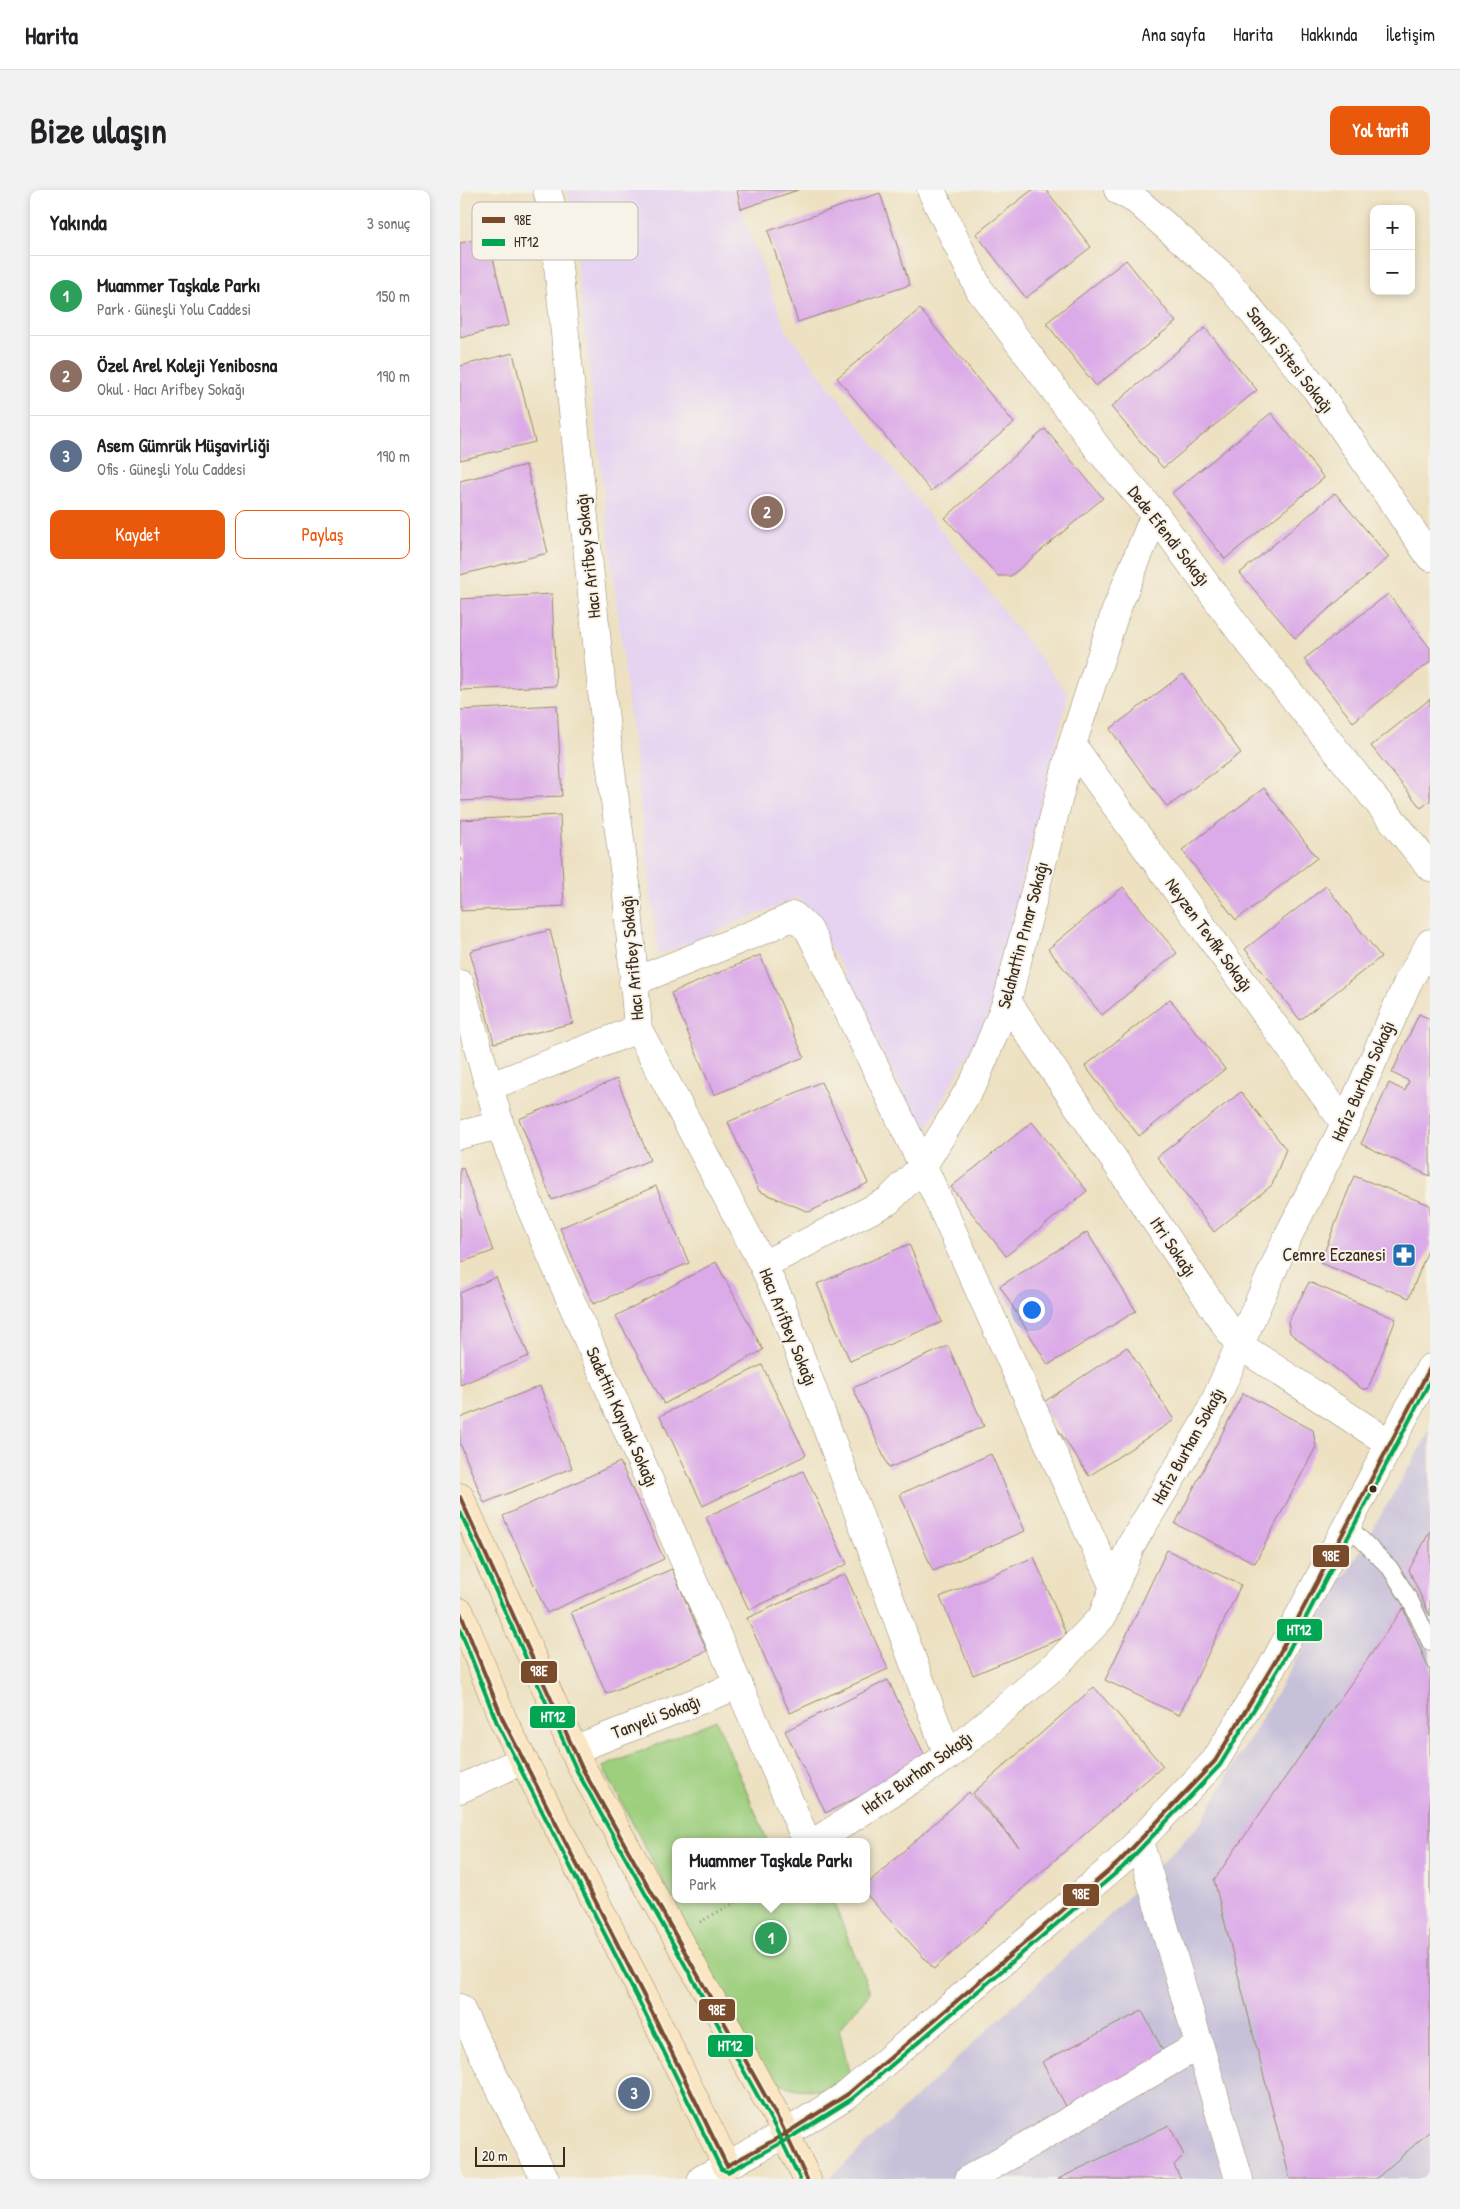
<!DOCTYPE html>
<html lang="tr">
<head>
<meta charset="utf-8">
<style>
  :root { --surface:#fff; --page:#f2f2f2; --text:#202124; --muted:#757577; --line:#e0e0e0; --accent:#ea580c }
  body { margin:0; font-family:"Patrick Hand",sans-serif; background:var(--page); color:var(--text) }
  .controls { position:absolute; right:15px; top:15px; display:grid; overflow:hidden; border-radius:10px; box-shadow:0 2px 8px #0003 }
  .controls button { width:45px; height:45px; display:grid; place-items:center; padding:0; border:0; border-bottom:1px solid var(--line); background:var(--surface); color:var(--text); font:25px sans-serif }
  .scale { position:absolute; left:15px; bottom:12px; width:90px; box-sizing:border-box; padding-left:5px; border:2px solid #3b2a1e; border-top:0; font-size:14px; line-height:18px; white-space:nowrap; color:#3b2a1e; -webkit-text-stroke:4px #f7f3e8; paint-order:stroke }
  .you { position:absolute; left:571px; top:1119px; width:18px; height:18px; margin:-12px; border:4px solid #fff; border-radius:50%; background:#1a73e8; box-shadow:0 0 0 8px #1a73e833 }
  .badge { display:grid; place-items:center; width:32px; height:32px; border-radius:50%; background:var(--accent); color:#fff; font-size:16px; font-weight:700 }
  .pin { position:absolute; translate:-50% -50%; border:2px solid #fff; box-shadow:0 1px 5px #0006 }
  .popup { position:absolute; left:212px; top:1648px; width:198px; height:65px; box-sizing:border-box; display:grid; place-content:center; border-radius:10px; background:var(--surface); filter:drop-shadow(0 1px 4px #0005); font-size:16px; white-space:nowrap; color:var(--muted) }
  .popup b { font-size:19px; color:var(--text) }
  .popup::after { content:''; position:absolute; left:50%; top:100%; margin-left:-10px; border:10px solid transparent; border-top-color:var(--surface) }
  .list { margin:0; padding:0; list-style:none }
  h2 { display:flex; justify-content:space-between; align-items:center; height:65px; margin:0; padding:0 20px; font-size:21px }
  h2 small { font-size:16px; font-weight:400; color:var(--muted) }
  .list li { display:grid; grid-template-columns:32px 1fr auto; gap:15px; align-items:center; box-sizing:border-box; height:80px; padding:0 20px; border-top:1px solid var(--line) }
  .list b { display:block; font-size:19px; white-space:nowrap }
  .list p { margin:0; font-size:16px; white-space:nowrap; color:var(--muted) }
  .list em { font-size:16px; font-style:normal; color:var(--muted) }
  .actions { display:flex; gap:10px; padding:15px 20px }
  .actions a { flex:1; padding:11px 0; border:1px solid var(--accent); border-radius:10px; text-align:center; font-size:18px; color:var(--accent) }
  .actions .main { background:var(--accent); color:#fff }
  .map { position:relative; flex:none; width:970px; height:1989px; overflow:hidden; border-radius:10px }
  header { display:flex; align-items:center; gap:30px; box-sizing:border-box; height:70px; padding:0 25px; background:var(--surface); border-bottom:1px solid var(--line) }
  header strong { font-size:24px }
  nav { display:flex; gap:28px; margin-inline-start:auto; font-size:18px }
  .intro { display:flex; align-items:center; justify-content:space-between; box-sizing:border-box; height:120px; padding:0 30px }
  h1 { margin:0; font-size:35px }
  .button { padding:12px 22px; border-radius:10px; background:var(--accent); color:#fff; font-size:18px; font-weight:700 }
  main { display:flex; gap:30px; padding:0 30px }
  aside { flex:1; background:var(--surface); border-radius:10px; box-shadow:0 2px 8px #0003 }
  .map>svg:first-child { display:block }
  .built { fill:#e5d3f1 }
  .industrial { fill:#c7c0d9 }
  .green { fill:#9ecf7f; stroke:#6c7c4e }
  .building { fill:#dbaae8 }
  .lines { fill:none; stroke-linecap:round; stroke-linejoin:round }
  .service-casing { stroke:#948670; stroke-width:18 }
  .minor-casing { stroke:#948670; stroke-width:29 }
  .tertiary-casing { stroke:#948670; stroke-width:29 }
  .secondary-casing { stroke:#948670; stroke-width:29 }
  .path { stroke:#948670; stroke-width:3; stroke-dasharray:1 4; stroke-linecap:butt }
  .service { stroke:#fff; stroke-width:16 }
  .minor { stroke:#fff; stroke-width:28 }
  .tertiary { stroke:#fff; stroke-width:28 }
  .secondary { stroke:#fbe6c4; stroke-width:28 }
  .bus-1-casing { stroke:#f7f3e8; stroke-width:8 }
  .bus-2-casing { stroke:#f7f3e8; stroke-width:8 }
  .bus-1 { stroke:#7a4b2a; stroke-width:4 }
  .bus-2 { stroke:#00a651; stroke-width:4 }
  .bus-dot { fill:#3b2a1e; stroke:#f7f3e8; stroke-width:2 }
  .labels { text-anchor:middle; stroke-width:4; stroke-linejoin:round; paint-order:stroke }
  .street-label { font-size:18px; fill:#3b2a1e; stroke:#f7f3e8 }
  .poi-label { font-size:18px; fill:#3b2a1e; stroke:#f7f3e8; text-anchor:end }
  .key { fill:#f7f3e8; stroke:#bfb7ab; stroke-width:1 }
  .key-label { font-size:14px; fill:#3b2a1e }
  .line-badge { stroke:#f7f3e8; stroke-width:2 }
  .badge-label { font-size:14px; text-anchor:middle; font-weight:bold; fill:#fff }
</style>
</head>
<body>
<header>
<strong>Harita</strong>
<nav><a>Ana sayfa</a><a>Harita</a><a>Hakkında</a><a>İletişim</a></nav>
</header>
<div class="intro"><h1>Bize ulaşın</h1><a class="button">Yol tarifi</a></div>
<main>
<aside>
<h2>Yakında<small>3 sonuç</small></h2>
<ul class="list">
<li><span class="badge" style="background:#2e9e5b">1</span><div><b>Muammer Taşkale Parkı</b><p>Park · Güneşli Yolu Caddesi</p></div><em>150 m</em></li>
<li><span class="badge" style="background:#8d6e63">2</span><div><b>Özel Arel Koleji Yenibosna</b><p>Okul · Hacı Arifbey Sokağı</p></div><em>190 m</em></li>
<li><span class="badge" style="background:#5c6f8a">3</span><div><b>Asem Gümrük Müşavirliği</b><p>Ofis · Güneşli Yolu Caddesi</p></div><em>190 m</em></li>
</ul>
<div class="actions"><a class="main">Kaydet</a><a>Paylaş</a></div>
</aside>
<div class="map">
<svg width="970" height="1989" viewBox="0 0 970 1989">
  <rect width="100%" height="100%" fill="#f7f3e8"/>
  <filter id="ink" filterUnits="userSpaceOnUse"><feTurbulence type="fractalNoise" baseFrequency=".02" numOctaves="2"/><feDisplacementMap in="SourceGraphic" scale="10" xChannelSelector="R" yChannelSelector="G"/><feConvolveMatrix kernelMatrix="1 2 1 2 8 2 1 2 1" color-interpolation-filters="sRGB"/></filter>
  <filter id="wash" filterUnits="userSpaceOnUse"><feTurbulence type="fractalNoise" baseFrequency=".0096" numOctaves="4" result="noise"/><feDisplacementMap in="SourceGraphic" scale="20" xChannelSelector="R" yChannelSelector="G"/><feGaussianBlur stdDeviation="1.12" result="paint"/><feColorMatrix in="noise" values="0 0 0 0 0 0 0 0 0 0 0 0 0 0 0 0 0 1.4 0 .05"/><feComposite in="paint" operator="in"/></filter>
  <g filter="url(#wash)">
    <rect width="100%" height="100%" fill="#ede1c2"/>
    <path class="built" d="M108 0H274L326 141 608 504 527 829 463 946 384 780 339 707 198 765Z"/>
    <path class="industrial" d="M970 1241V1989H373L372 1986 651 1724 740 1634Z"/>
    <path class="green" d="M256 1530 308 1652H216V1709H372L410 1802 379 1839 391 1890 377 1901 337 1899 308 1891 143 1577Z"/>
    <g id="blocks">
      <path class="building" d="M277 0H338L281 19Z
        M572 0H586L631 57 566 108 516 44Z
        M420 3 450 95 338 132 308 41Z
        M28 47 49 135 0 148V53Z
        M666 70 716 132 636 196 586 133Z
        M460 119 554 233 471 301 377 188Z
        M745 138 797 200 703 278 651 217Z
        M53 163 75 252 0 270V176Z
        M811 223 864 288 765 369 712 303Z
        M585 239 643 308 551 386H538L485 328Z
        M66 275 88 363 0 385V291Z
        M875 303 929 367 835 448 780 383Z
        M92 404 96 496 0 500V409Z
        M928 404 970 458V472L893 532 844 469Z
        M723 484 781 563 707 617 650 539Z
        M970 509V611L961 618 911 556Z
        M97 515 102 606 0 611V520Z
        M804 598 857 668 776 730 722 660Z
        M100 625 104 716 1 721 0 630Z
        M866 696 921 767 840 830 785 759Z
        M663 697 717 763 642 825 588 759Z
        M90 740 113 833 34 853 10 761Z
        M300 765 344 867 254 905 211 803Z
        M710 809 765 879 679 946 625 876Z
        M959 824 970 829V986L901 954 929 893 945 901 949 891 932 883Z
        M157 889 190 970 92 1010 59 929Z
        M361 892 408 993 349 1022 299 1001 268 932Z
        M781 902 826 959 812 995 754 1042 697 967Z
        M572 932 627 1001 546 1066 491 997Z
        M3 978 33 1061 0 1073V979Z
        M894 986 970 1015V1055L949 1108 860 1073Z
        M196 996 229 1073 133 1114 100 1038Z
        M627 1042 676 1121 588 1175 540 1096Z
        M449 1054 482 1132 390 1171 357 1094Z
        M256 1072 303 1160 204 1214 156 1126Z
        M36 1087 69 1166 0 1195V1103Z
        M849 1092 936 1129 908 1199H902L830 1143 828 1132Z
        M488 1156 524 1236 429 1278 393 1198Z
        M667 1157 714 1230 629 1286 581 1214Z
        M302 1175 346 1265 243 1316 200 1226Z
        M80 1196 112 1278 24 1313 0 1253V1228Z
        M783 1203 853 1240 856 1257 795 1373 715 1334Z
        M531 1264 565 1341 473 1381 440 1304Z
        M160 1272 204 1369 87 1423 43 1326Z
        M343 1281 387 1374 289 1420 246 1327Z
        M970 1341V1426L949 1380Z
        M707 1360 781 1395 719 1525 645 1490Z
        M574 1367 607 1446 513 1485 480 1407Z
        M212 1379 247 1461 146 1504 111 1422Z
        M385 1384 428 1479 330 1523 287 1428Z
        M943 1418 970 1481V1941L916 1989H830L754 1690Z
        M428 1490 468 1572 366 1623 325 1541Z
        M634 1497 703 1576 581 1682 474 1779 406 1704V1695L509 1602 559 1657 513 1603Z
        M682 1821 706 1866 607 1918 582 1872Z
        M709 1935 724 1965 714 1975 721 1989H598Z"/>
    </g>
  </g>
  <g filter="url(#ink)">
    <use href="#blocks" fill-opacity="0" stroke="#948670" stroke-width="1"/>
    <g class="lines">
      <g class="service-casing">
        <path id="service" d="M887 1335 930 1378 950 1410 970 1452"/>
      </g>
      <g class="minor-casing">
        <path id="minor" d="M87 0 92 18 147 550 166 694 178 839 303 1075 320 1111 488 1566
          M471 0 519 99 640 261 695 324 780 441 970 677
          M658 0 676 10 762 85 856 199 970 367
          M612 555 885 934
          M173 792 301 741 334 726 349 740 463 976 654 1398
          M0 794 40 935 70 1017 347 1652
          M547 811 779 1155 929 1253
          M31 896 178 839
          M0 945 40 935
          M303 1075 428 1011 463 976 515 890 547 811 612 555 656 420 695 324
          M113 1560 279 1495
          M0 1599 63 1570
          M679 1651 779 1989
          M355 1652 488 1566 597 1474 642 1427 671 1355 747 1229 826 1050 885 934 948 792 970 753
          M0 1818 85 1989
          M509 1989 739 1855"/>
      </g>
      <g class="tertiary-casing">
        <path id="tertiary" d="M242 1989 325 1944 388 1904 659 1672 755 1571 816 1470 970 1178"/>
      </g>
      <g class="secondary-casing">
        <path id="secondary" d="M0 1307 122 1578 321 1934 347 1989
          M0 1422 43 1530 191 1820 267 1976"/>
      </g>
      <path class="path" d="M240 1732 281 1709"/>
      <use href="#service" class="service"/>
      <use href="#minor" class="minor"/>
      <use href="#tertiary" class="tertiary"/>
      <use href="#secondary" class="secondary"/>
      <g class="bus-1-casing">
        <path id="bus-1" d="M0 1307 122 1578 321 1934 347 1989
          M0 1422 43 1530 191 1820 267 1976 325 1944 388 1904 659 1672 755 1571 816 1470 970 1178"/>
      </g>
      <g class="bus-2-casing">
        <path id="bus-2" d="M0 1322 117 1581 315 1937 340 1989
          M0 1439 37 1533 185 1823 261 1979 268 1982 328 1949 392 1909 663 1677 760 1575 822 1473 970 1191"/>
      </g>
      <use href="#bus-1" class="bus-1"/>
      <use href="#bus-2" class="bus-2"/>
    </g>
  </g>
  <defs>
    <g id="pharmacy-square" transform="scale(1.25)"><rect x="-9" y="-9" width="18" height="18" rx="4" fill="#1f6fb2" stroke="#f7f3e8"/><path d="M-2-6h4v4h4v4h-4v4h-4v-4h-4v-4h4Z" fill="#fff"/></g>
  </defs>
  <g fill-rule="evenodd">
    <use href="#pharmacy-square" x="944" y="1065"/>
  </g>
  <circle class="bus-dot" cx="913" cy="1299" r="4.5"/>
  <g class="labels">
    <g class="street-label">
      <text transform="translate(830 170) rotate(52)" y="6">Sanayi Sitesi Sokağı</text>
      <text transform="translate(709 346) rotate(52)" y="6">Dede Efendi Sokağı</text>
      <text transform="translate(128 366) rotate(-96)" y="6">Hacı Arifbey Sokağı</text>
      <text transform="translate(563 745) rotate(-75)" y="6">Selahattin Pınar Sokağı</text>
      <text transform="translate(749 745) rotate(54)" y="6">Neyzen Tevfik Sokağı</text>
      <text transform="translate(172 768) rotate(-95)" y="6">Hacı Arifbey Sokağı</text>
      <text transform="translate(903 891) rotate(-66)" y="6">Hafız Burhan Sokağı</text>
      <text transform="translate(713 1057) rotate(56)" y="6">Itri Sokağı</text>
      <text transform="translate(328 1137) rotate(68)" y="6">Hacı Arifbey Sokağı</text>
      <text transform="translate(162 1227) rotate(66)" y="6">Sadettin Kaynak Sokağı</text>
      <text transform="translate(728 1256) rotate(-61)" y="6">Hafız Burhan Sokağı</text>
      <text transform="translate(196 1527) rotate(-21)" y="6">Tanyeli Sokağı</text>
      <text transform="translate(457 1583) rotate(-35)" y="6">Hafız Burhan Sokağı</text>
    </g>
    <g class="poi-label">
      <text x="926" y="1071">Cemre Eczanesi</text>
    </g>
  </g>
  <rect x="12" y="12" width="166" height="58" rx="8" class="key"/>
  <rect x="22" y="27" width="23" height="6" fill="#7a4b2a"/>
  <rect x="22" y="49" width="23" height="7" fill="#00a651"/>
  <g class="key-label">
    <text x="54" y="35">98E</text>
    <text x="54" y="57">HT12</text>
  </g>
  <g class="line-badge">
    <rect x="852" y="1354" width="38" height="24" rx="5" fill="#7a4b2a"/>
    <rect x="816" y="1428" width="47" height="24" rx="5" fill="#00a651"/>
    <rect x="60" y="1470" width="38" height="24" rx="5" fill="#7a4b2a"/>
    <rect x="69" y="1515" width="47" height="24" rx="5" fill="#00a651"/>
    <rect x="602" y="1693" width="38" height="24" rx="5" fill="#7a4b2a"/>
    <rect x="238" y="1808" width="38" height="24" rx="5" fill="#7a4b2a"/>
    <rect x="247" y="1844" width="47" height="24" rx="5" fill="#00a651"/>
  </g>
  <g class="badge-label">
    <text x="871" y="1371">98E</text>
    <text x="839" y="1445">HT12</text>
    <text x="79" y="1486">98E</text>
    <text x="93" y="1532">HT12</text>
    <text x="621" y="1709">98E</text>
    <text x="257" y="1825">98E</text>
    <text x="270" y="1861">HT12</text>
  </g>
</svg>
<div class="controls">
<button>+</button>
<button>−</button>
</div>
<div class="scale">20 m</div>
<div class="you"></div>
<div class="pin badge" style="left:311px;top:1748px;background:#2e9e5b">1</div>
<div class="popup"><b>Muammer Taşkale Parkı</b>Park</div>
<div class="pin badge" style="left:307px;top:322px;background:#8d6e63">2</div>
<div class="pin badge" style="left:174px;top:1903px;background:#5c6f8a">3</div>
</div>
</main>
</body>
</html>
